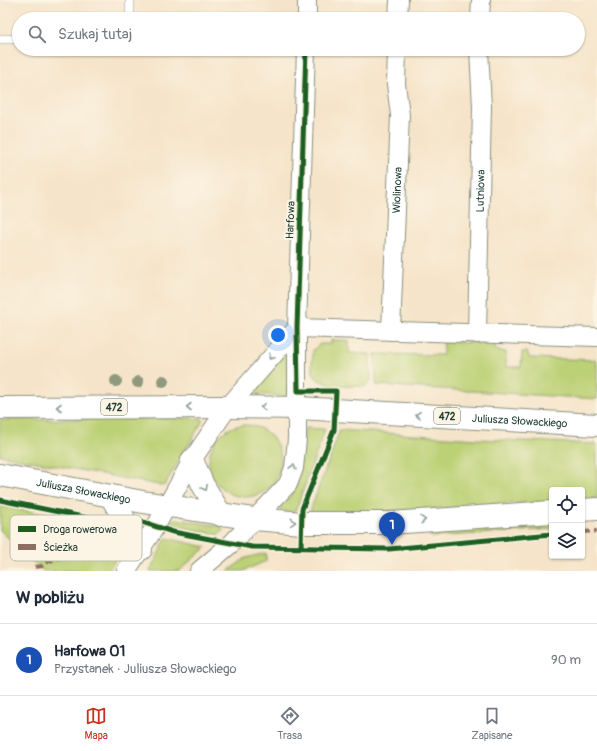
<!DOCTYPE html>
<html lang="pl">
<head>
<meta charset="utf-8">
<style>
  :root { --surface:#fff; --page:#f2f2f3; --text:#1f2937; --muted:#747a83; --line:#e0e1e3; --accent:#c8321e }
  body { margin:0; font-family:Pangolin,sans-serif; background:var(--page); color:var(--text) }
  .controls { position:absolute; right:12px; bottom:12px; display:grid; overflow:hidden; border-radius:4px; box-shadow:0 1px 3px #0004 }
  .controls button { width:36px; height:36px; display:grid; place-items:center; padding:0; border:0; border-bottom:1px solid var(--line); background:var(--surface); color:var(--text); font:20px sans-serif }
  .you { position:absolute; left:278px; top:335px; width:14px; height:14px; margin:-10px; border:3px solid #fff; border-radius:50%; background:#1a73e8; box-shadow:0 0 0 6px #1a73e833 }
  .badge { display:grid; place-items:center; width:26px; height:26px; border-radius:50%; background:var(--accent); color:#fff; font-size:13px; font-weight:700 }
  .pin { position:absolute; translate:-50% -33px; filter:drop-shadow(0 1px 2px #0008) }
  .pin::after { content:''; position:absolute; top:21px; width:14px; height:12px; background:inherit; clip-path:polygon(0 0,100% 0,50% 100%) }
  .list { margin:0; padding:0; list-style:none }
  h2 { display:flex; justify-content:space-between; align-items:center; height:52px; margin:0; padding:0 16px; font-size:17px }
  h2 small { font-size:13px; font-weight:400; color:var(--muted) }
  .list li { display:grid; grid-template-columns:26px 1fr auto; gap:12px; align-items:center; box-sizing:border-box; height:72px; padding:0 16px; border-top:1px solid var(--line) }
  .list b { display:block; font-size:15px; white-space:nowrap }
  .list p { margin:0; font-size:13px; white-space:nowrap; color:var(--muted) }
  .list em { font-size:13px; font-style:normal; color:var(--muted) }
  .icon { flex:none; width:22px; height:22px; fill:none; stroke:currentColor; stroke-width:2; stroke-linecap:round; stroke-linejoin:round }
  .map { position:relative; flex:none; width:597px; height:571px; overflow:hidden }
  .search { position:absolute; background:var(--surface); box-shadow:0 1px 3px #0004; left:12px; right:12px; top:12px; height:44px; display:flex; align-items:center; gap:10px; box-sizing:border-box; padding:0 14px; border-radius:22px; color:var(--muted); font-size:15px }
  .sheet { height:124px; background:var(--surface) }
  nav { display:flex; justify-content:space-around; align-items:center; box-sizing:border-box; height:56px; border-top:1px solid var(--line); background:var(--surface); font-size:11px; color:var(--muted) }
  nav a { display:grid; justify-items:center; gap:2px }
  nav .on { color:var(--accent) }
  .map>svg:first-child { display:block }
  .green { fill:#bcd074; stroke:#6e8654 }
  .lines { fill:none; stroke-linecap:round; stroke-linejoin:round }
  .service-casing { stroke:#8a907e; stroke-width:10 }
  .minor-casing { stroke:#8a907e; stroke-width:20 }
  .primary-casing { stroke:#8a907e; stroke-width:24 }
  .service { stroke:#fff; stroke-width:9 }
  .minor { stroke:#fff; stroke-width:18 }
  .primary { stroke:#fff; stroke-width:22 }
  .quiet { stroke:#8d6e63; stroke-width:4; stroke-dasharray:8 4; stroke-linecap:butt }
  .cycleway-casing { stroke:#fcf5e5; stroke-width:8 }
  .cycleway { stroke:#1b5e20; stroke-width:5 }
  .tree { fill:#90987e }
  .oneway { stroke:#8f9e9a }
  .labels { text-anchor:middle; stroke-width:4; stroke-linejoin:round; paint-order:stroke }
  .shield { fill:#fcf5e5; stroke:#617469; stroke-width:1 }
  .shield-label { font-size:10px; font-weight:bold; fill:#1f3d34 }
  .street-label { font-size:11px; fill:#1f3d34; stroke:#fcf5e5 }
  .key { fill:#fcf5e5; stroke:#babeb0; stroke-width:1 }
  .key-label { font-size:11px; fill:#1f3d34 }
</style>
</head>
<body>
<div class="map">
<svg width="597" height="571" viewBox="0 0 597 571">
  <rect width="100%" height="100%" fill="#fcf5e5"/>
  <filter id="ink" filterUnits="userSpaceOnUse"><feTurbulence type="fractalNoise" baseFrequency=".025" numOctaves="2"/><feDisplacementMap in="SourceGraphic" scale="8" xChannelSelector="R" yChannelSelector="G"/><feConvolveMatrix kernelMatrix="1 2 1 2 8 2 1 2 1" color-interpolation-filters="sRGB"/></filter>
  <filter id="wash" filterUnits="userSpaceOnUse"><feTurbulence type="fractalNoise" baseFrequency=".012" numOctaves="4" result="noise"/><feDisplacementMap in="SourceGraphic" scale="16" xChannelSelector="R" yChannelSelector="G"/><feGaussianBlur stdDeviation="0.9" result="paint"/><feColorMatrix in="noise" values="0 0 0 0 0 0 0 0 0 0 0 0 0 0 0 0 0 1.4 0 .05"/><feComposite in="paint" operator="in"/></filter>
  <g filter="url(#wash)">
    <rect width="100%" height="100%" fill="#f5e4c9"/>
    <path class="green" d="M331 340H349V353L370 354 371 382 367 386C353 386 317 389 313 372 311 365 313 356 313 350L320 344H331Z
      M443 342 495 343V350L506 352V367H521L522 352H527L530 358 597 360V399L376 385 375 354 443 355Z
      M290 344 288 396 253 394V392Z
      M202 418V422L164 486 0 455V420Z
      M209 461a36 36 0 1 1 72 0a36 36 0 1 1-72 0Z
      M305 428 325 429 297 507 294 512 281 511V506L292 494 297 484Z
      M340 430 477 439 597 444V498L582 499V490H552V501L398 511 311 513V508Z
      M0 506 95 524C117 537 125 549 108 571H43L0 530Z
      M175 519 220 526 223 530 219 535 174 525 170 521Z
      M552 523V529L431 537 455 530Z
      M166 538 206 547 179 571H150Z
      M266 553V561L243 571H228L246 558Z"/>
  </g>
  <g filter="url(#ink)">
    <g class="lines">
      <g class="service-casing">
        <path id="service" d="M130 19V0
          M0 39H19"/>
      </g>
      <g class="minor-casing">
        <g id="minor">
          <path d="M307 19V0"/>
          <path d="M398 19 399 0"/>
          <path d="M480 19 481 0"/>
          <path d="M297 328 597 337"/>
          <path id="s1" d="M391 331 400 115 396 84 397 49"/>
          <path id="s2" d="M477 334 482 107 479 49"/>
          <path d="M126 571 156 526 192 460 228 407 297 328"/>
          <path d="M199 571 232 543 288 484 294 468 297 439V328L306 49"/>
        </g>
      </g>
      <g class="primary-casing">
        <g id="primary">
          <path id="s3" d="M0 408 228 407 298 408 597 425"/>
          <path d="M192 460 203 485 221 515"/>
          <path id="s4" d="M0 475 143 502 254 519 302 523H390L552 512"/>
          <path d="M111 496 141 549"/>
          <path d="M582 510 597 509"/>
        </g>
      </g>
      <use href="#service" class="service"/>
      <use href="#minor" class="minor"/>
      <use href="#primary" class="primary"/>
      <path class="quiet" d="M582 532 597 531
        M35 567 42 566 47 562 94 546 119 531"/>
      <g class="cycleway-casing">
        <path id="cycleway" d="M0 500 93 519C102 522 111 524 116 533L139 521 173 532 252 547 389 549 552 534
          M301 548 302 509 334 430 336 391H298L297 328 306 49"/>
      </g>
      <use href="#cycleway" class="cycleway"/>
    </g>
    <g class="tree">
      <circle cx="116" cy="381" r="6"/>
      <circle cx="163" cy="381" r="6"/>
      <circle cx="138" cy="382" r="6"/>
    </g>
    <defs><path id="oneway-chevron" d="M-2-3.5L2.5 0L-2 3.5" fill="none" stroke-width="1.6" stroke-linecap="round" stroke-linejoin="round"/></defs>
    <g class="oneway">
      <use href="#oneway-chevron" transform="translate(271 357) rotate(131)"/>
      <use href="#oneway-chevron" transform="translate(59 407) rotate(180)"/>
      <use href="#oneway-chevron" transform="translate(189 407) rotate(180)"/>
      <use href="#oneway-chevron" transform="translate(263 407) rotate(-179)"/>
      <use href="#oneway-chevron" transform="translate(418 415) rotate(-176)"/>
      <use href="#oneway-chevron" transform="translate(293 467) rotate(-78)"/>
      <use href="#oneway-chevron" transform="translate(205 488) rotate(61)"/>
      <use href="#oneway-chevron" transform="translate(423 520) rotate(-4)"/>
      <use href="#oneway-chevron" transform="translate(293 522) rotate(4)"/>
    </g>
  </g>
  <g class="labels">
    <g class="shield">
      <rect x="101" y="399" width="26" height="16" rx="3"/>
      <rect x="434" y="408" width="26" height="16" rx="3"/>
    </g>
    <g class="shield-label">
      <text x="114" y="411">472</text>
      <text x="447" y="420">472</text>
    </g>
    <g class="street-label">
      <text dy="4" stroke="none"><textPath href="#s1" startOffset="141">Wiolinowa</textPath></text>
      <text dy="4" stroke="none"><textPath href="#s2" startOffset="143">Lutniowa</textPath></text>
      <text transform="translate(290 220) rotate(-88)" y="4">Harfowa</text>
      <text dy="4" stroke="none"><textPath href="#s3" startOffset="520">Juliusza Słowackiego</textPath></text>
      <text dy="4" stroke="none"><textPath href="#s4" startOffset="85">Juliusza Słowackiego</textPath></text>
    </g>
  </g>
  <rect x="10" y="515" width="132" height="46" rx="6" class="key"/>
  <rect x="18" y="526" width="18" height="6" fill="#1b5e20"/>
  <rect x="18" y="544" width="18" height="6" fill="#8d6e63"/>
  <g class="key-label">
    <text x="43" y="533">Droga rowerowa</text>
    <text x="43" y="551">Ścieżka</text>
  </g>
</svg>
<div class="controls">
<button><svg class="icon" aria-label="locate" viewBox="0 0 24 24"><circle cx="12" cy="12" r="6"/><path d="M12 2v4M12 18v4M2 12h4M18 12h4"/></svg></button>
<button><svg class="icon" aria-label="layers" viewBox="0 0 24 24"><path d="M12 4l9 5-9 5-9-5zM3 14l9 5 9-5"/></svg></button>
</div>
<div class="you"></div>
<div class="pin badge" style="left:392px;top:545px;background:#1a4fb4">1</div>
<div class="search"><svg class="icon" aria-label="search" viewBox="0 0 24 24"><circle cx="10" cy="10" r="6"/><path d="M15 15l6 6"/></svg>Szukaj tutaj</div>
</div>
<section class="sheet">
<h2>W pobliżu<small></small></h2>
<ul class="list">
<li><span class="badge" style="background:#1a4fb4">1</span><div><b>Harfowa 01</b><p>Przystanek · Juliusza Słowackiego</p></div><em>90 m</em></li>
</ul>
</section>
<nav>
<a class="on"><svg class="icon" aria-label="map" viewBox="0 0 24 24"><path d="M3 6l6-2 6 2 6-2v14l-6 2-6-2-6 2zM9 4v14M15 6v14"/></svg>Mapa</a>
<a><svg class="icon" aria-label="directions" viewBox="0 0 24 24"><path d="M12 3l9 9-9 9-9-9zM9 14v-3h6M13 9l2 2-2 2"/></svg>Trasa</a>
<a><svg class="icon" aria-label="saved" viewBox="0 0 24 24"><path d="M7 4h10v16l-5-4-5 4z"/></svg>Zapisane</a>
</nav>
</body>
</html>
